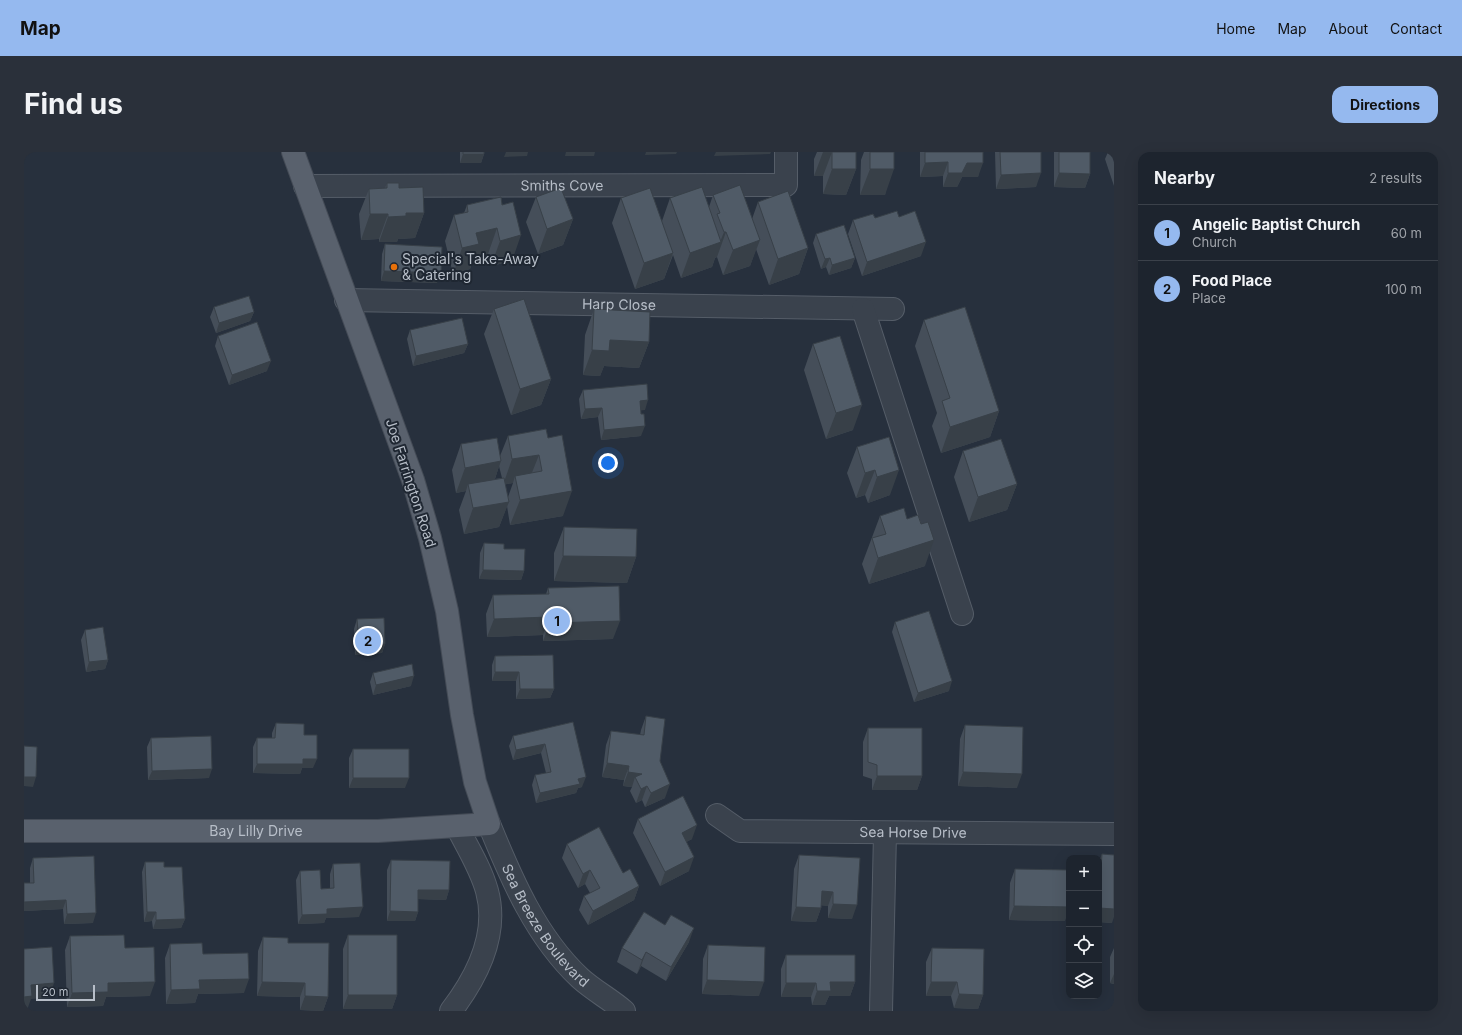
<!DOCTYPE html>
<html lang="en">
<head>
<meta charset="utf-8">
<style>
  :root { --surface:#1d242e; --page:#2a303a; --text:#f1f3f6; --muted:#a0a4aa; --line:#3b414a; --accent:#95b9ef }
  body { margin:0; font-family:Inter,sans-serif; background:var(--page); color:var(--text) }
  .controls { position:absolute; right:12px; bottom:12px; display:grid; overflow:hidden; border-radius:8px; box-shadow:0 4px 16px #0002 }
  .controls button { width:36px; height:36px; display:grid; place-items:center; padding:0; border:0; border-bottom:1px solid var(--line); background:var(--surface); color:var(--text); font:20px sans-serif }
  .scale { position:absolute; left:12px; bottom:10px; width:59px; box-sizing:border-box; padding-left:4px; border:2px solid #b7bec8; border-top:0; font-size:11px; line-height:14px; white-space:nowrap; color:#b7bec8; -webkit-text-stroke:3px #1f2732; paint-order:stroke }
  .you { position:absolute; left:584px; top:311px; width:14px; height:14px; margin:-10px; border:3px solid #fff; border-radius:50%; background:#1a73e8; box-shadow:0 0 0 6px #1a73e833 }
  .badge { display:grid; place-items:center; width:26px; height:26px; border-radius:50%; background:var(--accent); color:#111; font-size:13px; font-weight:700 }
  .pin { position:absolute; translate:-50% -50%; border:2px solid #fff; box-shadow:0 1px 4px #0006 }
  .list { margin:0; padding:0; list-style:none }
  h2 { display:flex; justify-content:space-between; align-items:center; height:52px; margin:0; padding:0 16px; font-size:17px }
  h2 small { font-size:13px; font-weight:400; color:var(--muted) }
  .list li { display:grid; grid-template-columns:26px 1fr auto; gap:12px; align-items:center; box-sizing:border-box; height:56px; padding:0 16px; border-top:1px solid var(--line) }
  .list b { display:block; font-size:15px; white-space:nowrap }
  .list p { margin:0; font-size:13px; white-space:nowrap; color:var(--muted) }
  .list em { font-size:13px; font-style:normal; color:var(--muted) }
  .icon { flex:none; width:22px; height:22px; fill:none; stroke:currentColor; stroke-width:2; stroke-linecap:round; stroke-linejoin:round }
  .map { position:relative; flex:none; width:1090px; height:859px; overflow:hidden; border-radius:12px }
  header { display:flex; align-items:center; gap:24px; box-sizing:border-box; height:56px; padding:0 20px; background:var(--accent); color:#111 }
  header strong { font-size:19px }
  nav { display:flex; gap:22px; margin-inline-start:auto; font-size:14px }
  .intro { display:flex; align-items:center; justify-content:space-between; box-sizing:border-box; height:96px; padding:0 24px }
  h1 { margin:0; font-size:28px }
  .button { padding:10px 18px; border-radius:12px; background:var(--accent); color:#111; font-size:14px; font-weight:700 }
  main { display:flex; gap:24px; padding:0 24px }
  aside { flex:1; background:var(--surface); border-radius:12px; box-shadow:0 4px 16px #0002 }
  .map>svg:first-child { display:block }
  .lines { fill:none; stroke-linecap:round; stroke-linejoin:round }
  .minor-casing { stroke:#555d68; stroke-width:24 }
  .major-casing { stroke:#444b56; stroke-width:24 }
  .minor { stroke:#3a424d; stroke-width:22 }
  .major { stroke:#59616d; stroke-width:22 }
  .wall { fill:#454e59; fill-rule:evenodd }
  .shaded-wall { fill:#384048 }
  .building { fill:#505b67; stroke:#384048 }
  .food-dot { fill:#e8710a; stroke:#1f2732; stroke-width:1.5 }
  .labels { text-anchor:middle; stroke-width:4; stroke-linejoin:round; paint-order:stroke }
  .street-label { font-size:14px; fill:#b7bec8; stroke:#1f2732 }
  .poi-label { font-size:14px; fill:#b7bec8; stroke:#1f2732; text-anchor:start }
</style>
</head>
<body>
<header>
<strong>Map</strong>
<nav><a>Home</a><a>Map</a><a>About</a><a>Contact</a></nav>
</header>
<div class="intro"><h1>Find us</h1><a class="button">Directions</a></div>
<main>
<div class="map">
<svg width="1090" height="859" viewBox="0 0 1090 859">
  <rect width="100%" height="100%" fill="#27303d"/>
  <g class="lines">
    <g class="minor-casing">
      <g id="minor">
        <path id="s1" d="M281 34 762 33V0"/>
        <path id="s2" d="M322 148 869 157"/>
        <path d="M839 157 938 462"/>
        <path id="s3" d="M693 663 716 679 1090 682"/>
        <path id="s4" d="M465 672C487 726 512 785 556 826 569 838 586 847 600 859"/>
        <path d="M427 859C453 825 475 783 463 739 457 717 444 696 433 675"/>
        <path d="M857 859 861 681"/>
      </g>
    </g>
    <g class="major-casing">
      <g id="major">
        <path id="s5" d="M0 679H354L465 672 451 630 438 563 423 459 406 386 389 328 269 0"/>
      </g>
    </g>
    <use href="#minor" class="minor"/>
    <use href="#major" class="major"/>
  </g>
  <path class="wall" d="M436 0H460V2L457 11H436Z
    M793 0H832V17L822 43 799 42V24H790V7Z
    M840 0H870L861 43H836L837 8Z
    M896 0H959L954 25H938L933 35H919V24L896 25Z
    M971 0H1017L1012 35 972 37Z
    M1030 0H1066V22L1061 36 1030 35Z
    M1084 0H1090V34L1081 7Z
    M363 31 375 36 400 61 391 86 374 87 373 90H355V87L337 88 335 62 345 37 361 36Z
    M689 43 728 67 734 50 784 96 775 122 745 133 732 97 726 114 699 123 693 105 691 106 688 115 657 126 649 103 640 127 611 137 588 71 597 46 638 69 646 46 685 55Z
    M477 45 488 109 467 114 464 102 450 105 446 117 429 122 421 89 430 63 440 61 443 53Z
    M512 45 549 67 539 93 514 102 502 70Z
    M851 66 897 104 838 124 824 82 829 68Z
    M792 82 831 106 827 116 805 123 802 115 797 117 789 91Z
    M361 92 413 131 357 129 358 102Z
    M190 155 230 160 226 169 192 181 186 165Z
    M470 157 527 227 517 253 487 263 460 182Z
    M570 157 625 190 615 216 580 214 576 224 559 223 561 183Z
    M900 168 975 259 966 285 917 301 908 274 913 261 891 194Z
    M386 178 444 192 440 201 389 214 383 187Z
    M194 184 243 219 205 233 191 194Z
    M789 192 829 278 802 287 780 218Z
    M559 238 621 258H617V284L577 288 574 265 557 267 555 247Z
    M522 277 539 364 486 373 483 354 475 375 440 382 435 358 442 339 432 341 428 318 437 292 476 304 484 284ZM475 314 478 326 471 327ZM489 331 484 345 481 332Z
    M865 285 866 343 844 351 841 343 832 346 823 321 833 295Z
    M939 299 993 332 983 358 945 370 930 325Z
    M856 364 901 414 845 432 838 412Z
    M540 375 612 405 603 431 530 429V401Z
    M460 391 480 397 500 419 497 428 455 427 456 401Z
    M524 436 589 487 519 489V483L463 485 462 462 469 443 522 442Z
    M333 467 361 492 358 501 331 503 330 477Z
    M871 470 925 539 890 550 868 480Z
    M61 478 84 508 81 517 62 520 57 488Z
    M471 504 530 537 526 546 492 547V529H468V513Z
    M349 521 387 534 349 543 346 530Z
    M622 564 636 609 641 646 621 655 618 648 612 651 606 639 608 635 599 634 600 628 578 625 582 593 587 579 616 583 617 578Z
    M549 570 558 635 554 636 552 641 512 651 508 633 511 623 522 621 517 601 489 608 485 594 489 584Z
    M252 571 280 583 289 616H278L276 622 229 621V595L233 586H248V581Z
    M941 573 993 636 934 634 936 587Z
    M844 576 898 624 893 638H848V627L839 624V590Z
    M127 586 185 626 124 628 123 595Z
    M329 597 381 636H325V606Z
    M614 667 668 687 662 690 665 719 636 734 609 681Z
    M543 692 615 734 610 748 564 773 555 758 560 744 566 741 561 732 554 736 538 706Z
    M1078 702 1088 771 1075 770V710Z
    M775 703 836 706 828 767 804 766V754L797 753V756L792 770 767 769 770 717Z
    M9 706 69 771 40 772 39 757 0 759V731H6V716Z
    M367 708 425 738 422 748 394 747V760L391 769H363V718Z
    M121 710 140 715 161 767 157 776 129 777 128 769 120 770 118 720Z
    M309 712 335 765 302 766 300 771 274 772 272 728 276 719 297 737 306 736V722Z
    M991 717 1041 769 985 768 986 731Z
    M324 783 373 843 368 857H319V797Z
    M46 784 101 796 126 844 82 845 79 854 43 855 41 798Z
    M239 785 264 791 304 845 299 859 276 858V845L233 844 234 799Z
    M665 790 642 829 617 814 613 822 593 810 598 796Z
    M146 792 179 802 220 841 174 842 171 851 142 852 141 806Z
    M684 793 735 844 678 842 679 807Z
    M908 796 959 843 954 857 930 856 927 844H902V810Z
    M1090 796V832L1086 831V805Z
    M762 803 831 830 826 844H805L801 853H788L787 845H757V817Z"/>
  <path class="shaded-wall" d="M482 0H504L503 4 480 5Z
    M542 0H571L570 4H541Z
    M622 0H653L652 2 621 3Z
    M692 0H747L746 2 690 4Z
    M799 0H808L799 24H790Z
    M439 2H460L457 11H436Z
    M924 10 919 24 896 25 901 11Z
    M943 11H959L954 25H938L933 35H919L924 21Z
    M808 17H832L822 43 799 42Z
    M846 17H870L861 43H836Z
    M1017 21 1012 35 972 37 977 23Z
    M1035 21 1066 22 1061 36 1030 35Z
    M382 61H400L391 86 374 87 373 90H355L364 65Z
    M346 62H364L355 87 337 88Z
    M549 67 539 93 514 102 523 77Z
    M473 76 464 102 450 105 446 117 429 122 438 96 452 81Z
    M700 80H702L693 105 691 106 688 115 657 126 666 101 696 90Z
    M497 83 488 109 467 114 476 89Z
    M736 88 726 114 699 123 709 98Z
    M902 90 897 104 838 124 843 110Z
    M784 96 775 122 745 133 754 107Z
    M649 101 640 127 611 137 620 111Z
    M806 106 802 115 797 117 801 107Z
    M831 106 827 116 805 123 808 113Z
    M360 119 417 121 413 131 357 129Z
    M230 160 226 169 192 181 195 171Z
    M586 188 625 190 615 216 580 214 576 224 559 223 568 198Z
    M444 192 440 201 389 214 392 204Z
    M247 209 243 219 205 233 208 223Z
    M527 227 517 253 487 263 496 237Z
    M624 248 621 258 612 259 616 249Z
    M838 253 829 278 802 287 812 261Z
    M578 256 574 265 557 267 561 257Z
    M975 259 966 285 917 301 926 275Z
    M621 274 617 284 577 288 580 278Z
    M515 303 505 328 491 324 489 331 479 333 488 307Z
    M477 309 468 335 444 332 442 339 432 341 441 316Z
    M851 318 841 343 832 346 841 321Z
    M875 318 866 343 844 351 853 325Z
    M993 332 983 358 945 370 954 345Z
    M548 339 539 364 486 373 496 348Z
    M485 350 475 375 440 382 449 356Z
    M910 388 901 414 845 432 854 406Z
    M539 404 612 405 603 431 530 429Z
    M459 418 500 419 497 428 455 427Z
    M525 465 519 483 463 485 470 467Z
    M596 469 589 487 519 489 526 471Z
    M361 492 358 501 331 503 335 493Z
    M84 508 81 517 62 520 65 510Z
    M471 520H495L492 529H468Z
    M390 524 387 534 349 543 352 533Z
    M928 529 925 539 890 550 894 541Z
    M496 537H530L526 546 492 547Z
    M521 592 517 601 489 608 492 598Z
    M279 607H293L289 616H278L276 622 229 621 233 612Z
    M583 611 605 614 600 628 578 625Z
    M188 617 185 626 124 628 128 619Z
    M604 620 618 622 611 625 608 635 599 634Z
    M939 620 998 622 993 636 934 634Z
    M853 624H898L893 638H848Z
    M0 625H12L9 635 0 634Z
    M562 625 558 635 554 636 552 641 512 651 516 641 554 627Z
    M329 626H385L381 636H325Z
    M646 632 641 646 621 655 627 641Z
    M623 634 618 648 612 651 617 637Z
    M673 673 668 687 653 695 658 681Z
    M670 705 665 719 636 734 641 720Z
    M566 718 561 732 554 736 559 722Z
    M615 734 610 748 564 773 569 759Z
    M394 738H425L422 748 391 747Z
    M798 739 809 740 804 754 793 753Z
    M42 748 39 757 0 759V750Z
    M809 752 833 753 828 767 804 766Z
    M990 754 1045 755V758L1041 769 985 768Z
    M339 755 335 765 302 766 300 771 274 772 278 763 303 757Z
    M772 755 797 756 792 770 767 769Z
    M1075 756 1090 757V765L1088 771 1075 770Z
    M366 759 394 760 391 769H363Z
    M123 760H132L128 769 120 770Z
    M72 761 69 771 40 772 43 762Z
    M161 767 157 776 129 777 132 768Z
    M670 776 665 790 642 829 647 815Z
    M622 800 617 814 613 822 618 808Z
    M1090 822V832L1086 831Z
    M225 827 220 841 174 842 171 851 142 852 147 838 175 828Z
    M683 828 740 830 735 844 678 842Z
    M131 830 126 844 82 845 79 854 43 855 48 841 84 831Z
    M238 830 281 831 276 845 233 844Z
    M806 830H831L826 844H805L801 853H788L793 839Z
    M907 830H933L927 844H902Z
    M30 831 25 846 7 847 3 858H0V845L7 833Z
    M762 831H792L787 845H757Z
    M935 842 959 843 954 857 930 856Z
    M324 843H373L368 857H319Z
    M281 844 304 845 299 859 276 858Z"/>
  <path class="building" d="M439 0H460V2H439Z
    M808 0H832V17H808Z
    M846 0H870V17H846Z
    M901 0H959V11H943L938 21H924V10L901 11Z
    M976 0H1017V21L977 23Z
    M1035 0H1066V22L1035 21Z
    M363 31H375V36L399 35 400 61H382V64L364 65V62H346L345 37 363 36Z
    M716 33 736 88 709 98 702 80H700L693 62 696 61 689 43Z
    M678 35 697 90 666 101 646 46Z
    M537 36 549 67 523 77 512 45Z
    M626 36 649 101 620 111 597 46Z
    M764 39 784 96 754 107 734 50Z
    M477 45 478 53 489 50 497 83 476 89 473 76 452 81 455 92 438 96 430 63 444 60 443 53Z
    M873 59 875 65 891 59 902 90 843 110 829 68 849 62 851 66Z
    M820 73 831 106 808 113 806 106 801 107 792 82Z
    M361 92 418 95 417 121 360 119Z
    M225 144 230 160 195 171 190 155Z
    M500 147 527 227 496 237 470 157Z
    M941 155 975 259 926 275 918 249 926 246 900 168Z
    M570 157 626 160 625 190 586 188 585 199 568 198Z
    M438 166 444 192 392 204 386 178Z
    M233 170 247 209 208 223 194 184Z
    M816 184 838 253 812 261 789 192Z
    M623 232 624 248 616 249 617 262H620L621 274 580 278 578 256 561 257 559 238Z
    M522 277 524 286 538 283 548 339 496 348 491 324 518 319 515 303 488 307 484 284Z
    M865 285 875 318 853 325 851 318 841 321 833 295Z
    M473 286 477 309 441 316 437 292Z
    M977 287 993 332 954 345 939 299Z
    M480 326 485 350 449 356 444 332Z
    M880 356 883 367 894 363 897 372 904 370 910 388 854 406 848 386 862 382 856 364Z
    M540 375 613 377 612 405 539 404Z
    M460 391 480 392V397H501L500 419 459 418Z
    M595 434 596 469 526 471 525 465 470 467 469 443 525 442 524 436Z
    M905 459 928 529 894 541 871 470Z
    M360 466 361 492 335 493 333 467Z
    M79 475 84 508 65 510 61 478Z
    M529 503 530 537H496L495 520H471V504Z
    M388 512 390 524 352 533 349 521Z
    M622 564 641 567 636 609 646 632 627 641 623 634 617 637 611 625 618 622 604 620 605 614 583 611 587 579 620 583Z
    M549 570 562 625 554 627 556 632 516 641 511 623 527 620 521 592 492 598 489 584Z
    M252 571 280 572V583H293V607H279V612H233V586H251Z
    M941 573 999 575 998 622 939 620Z
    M844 576H898V624H853V613L844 610Z
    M187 584 188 617 128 619 127 586Z
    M0 594 13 595 12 625H0Z
    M329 597H385V626H329Z
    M659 644 673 673 658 681 670 705 641 720 614 667Z
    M575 675 599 721 606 717 615 734 569 759 560 744 576 736 566 718 559 722 543 692Z
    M1078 702 1090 703V757L1075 756V745Z
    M775 703 836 706 833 753 809 752V740L798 739 797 756 772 755Z
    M70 704 72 761 43 762 42 748 0 750V731H10L9 706Z
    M367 708 426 709 425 738H394V760L366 759Z
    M121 710H140V715H158L161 767 132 768V760H123Z
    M336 711 339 755 303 757V762L278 763 276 719 296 718 297 737 310 736 309 712Z
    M991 717 1045 718V755L990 754Z
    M620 760 641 773 647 763 670 776 647 815 622 800 618 808 598 796Z
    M100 783 101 796 130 795 131 830 84 831V840L48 841 46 784Z
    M324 783H373V843H324Z
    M239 785 264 786V791H305L304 845 281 844V831L238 830Z
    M178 791 179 802 224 801 225 827 175 828 176 837 147 838 146 792Z
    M684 793 741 795 740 830 683 828Z
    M28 795 30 831 7 833 8 844 0 845V797Z
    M908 796 960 797 959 843 935 842 933 830H907Z
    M762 803H831V830H806L807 839H793L792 831H762Z"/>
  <circle class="food-dot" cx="370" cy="115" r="4"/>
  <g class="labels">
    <g class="street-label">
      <text dy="5" stroke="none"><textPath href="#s1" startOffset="257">Smiths Cove</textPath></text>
      <text dy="5" stroke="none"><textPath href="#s2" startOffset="273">Harp Close</textPath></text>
      <text transform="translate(387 331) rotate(72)" y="5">Joe Farrington Road</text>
      <text dy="5" stroke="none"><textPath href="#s5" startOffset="232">Bay Lilly Drive</textPath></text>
      <text dy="5" stroke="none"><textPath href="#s3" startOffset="201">Sea Horse Drive</textPath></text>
      <text dy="5" stroke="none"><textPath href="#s4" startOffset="117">Sea Breeze Boulevard</textPath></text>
    </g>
    <g class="poi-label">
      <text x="378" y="112">Special's Take-Away<tspan x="378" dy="16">&amp; Catering</tspan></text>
    </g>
  </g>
</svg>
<div class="controls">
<button>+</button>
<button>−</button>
<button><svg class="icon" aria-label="locate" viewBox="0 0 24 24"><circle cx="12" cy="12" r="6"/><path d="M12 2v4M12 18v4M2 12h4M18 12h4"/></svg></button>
<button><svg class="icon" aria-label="layers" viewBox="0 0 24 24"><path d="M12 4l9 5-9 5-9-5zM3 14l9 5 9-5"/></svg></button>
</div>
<div class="scale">20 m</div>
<div class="you"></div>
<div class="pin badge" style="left:533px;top:469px">1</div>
<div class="pin badge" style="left:344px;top:489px">2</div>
</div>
<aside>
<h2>Nearby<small>2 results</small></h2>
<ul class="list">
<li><span class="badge">1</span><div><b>Angelic Baptist Church</b><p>Church</p></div><em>60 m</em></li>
<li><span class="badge">2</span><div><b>Food Place</b><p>Place</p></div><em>100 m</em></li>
</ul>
</aside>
</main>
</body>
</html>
